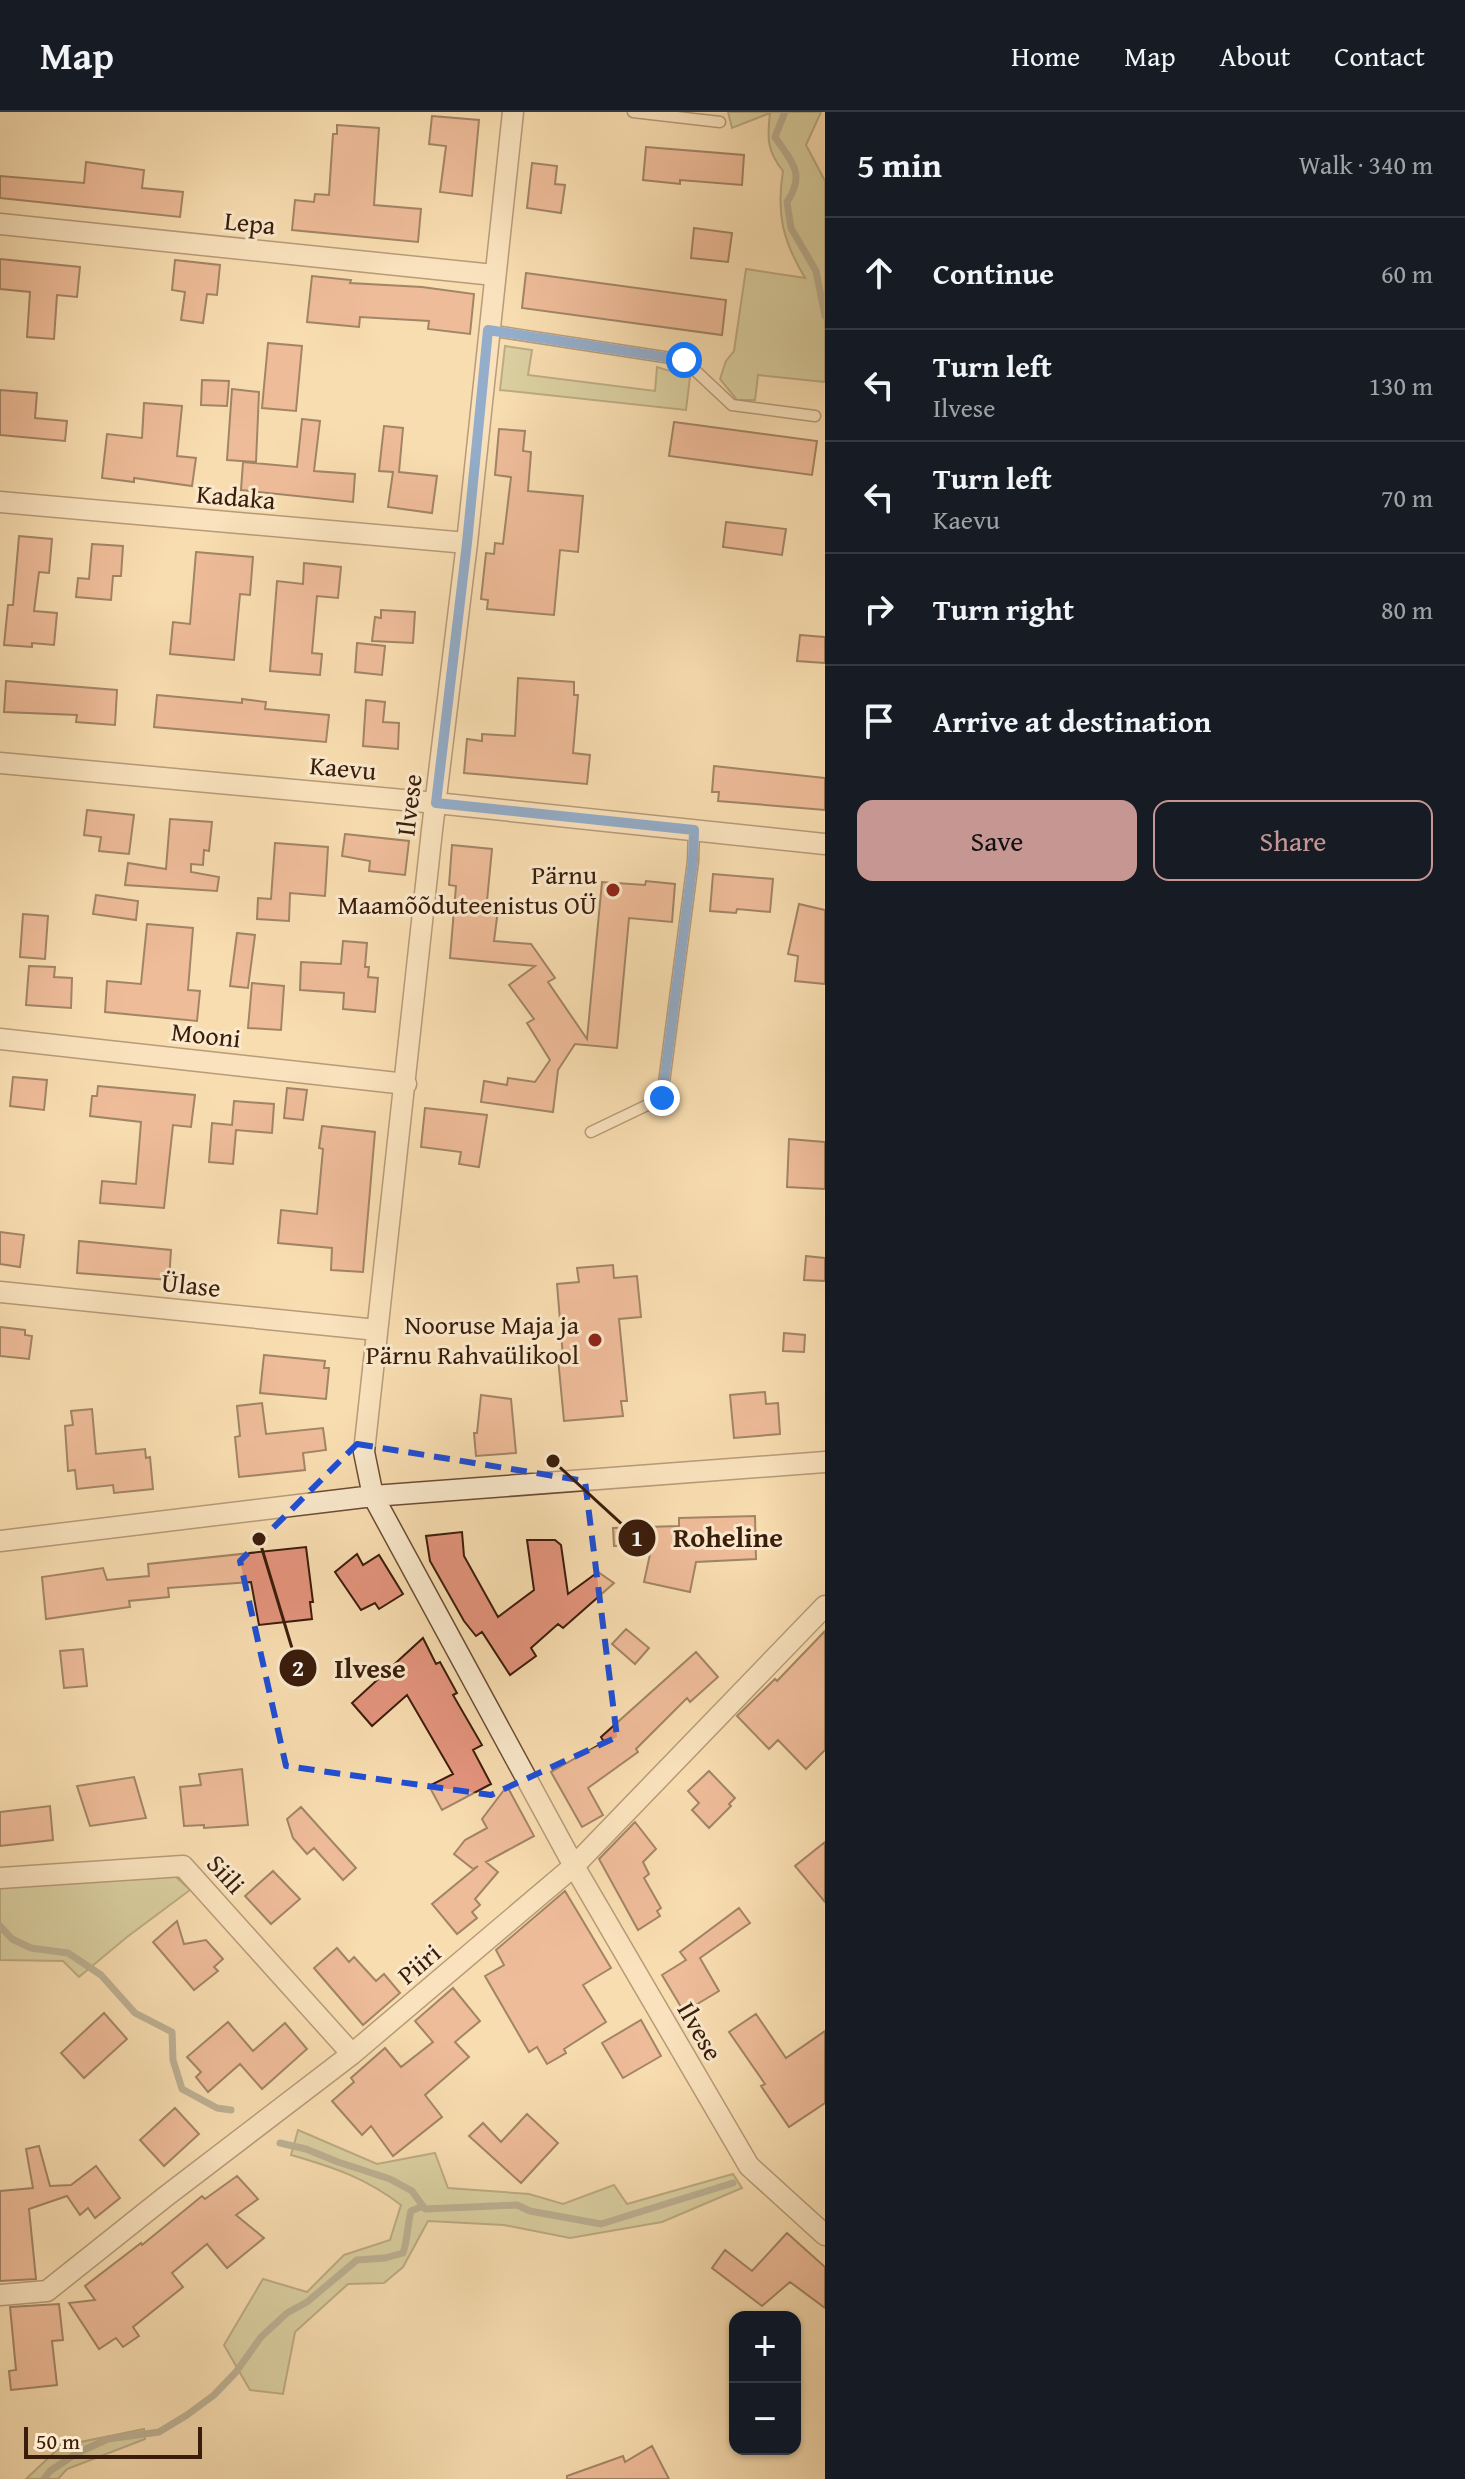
<!DOCTYPE html>
<html lang="en">
<head>
<meta charset="utf-8">
<style>
  :root { --surface:#171b24; --page:#242831; --text:#f1f3f6; --muted:#9ea1a6; --line:#363941; --accent:#c59692 }
  body { margin:0; font-family:"Gentium Book Plus",serif; background:var(--page); color:var(--text) }
  .controls { position:absolute; right:24px; bottom:24px; display:grid; overflow:hidden; border-radius:16px; box-shadow:0 2px 6px #0004 }
  .controls button { width:72px; height:72px; display:grid; place-items:center; padding:0; border:0; border-bottom:2px solid var(--line); background:var(--surface); color:var(--text); font:40px sans-serif }
  .scale { position:absolute; left:24px; bottom:20px; width:178px; box-sizing:border-box; padding-left:8px; border:4px solid #3a1c0b; border-top:0; font-size:22px; line-height:28px; white-space:nowrap; color:#3a1c0b; -webkit-text-stroke:6px #fae9cc; paint-order:stroke }
  .stop { position:absolute; width:24px; height:24px; margin:-18px; border:6px solid #1a73e8; border-radius:50%; background:#fff }
  .stop.end { background:#1a73e8; border-color:#fff; box-shadow:0 2px 8px #0008 }
  .list { margin:0; padding:0; list-style:none }
  h2 { display:flex; justify-content:space-between; align-items:center; height:104px; margin:0; padding:0 32px; font-size:34px }
  h2 small { font-size:26px; font-weight:400; color:var(--muted) }
  .list li { display:grid; grid-template-columns:52px 1fr auto; gap:24px; align-items:center; box-sizing:border-box; height:112px; padding:0 32px; border-top:2px solid var(--line) }
  .list b { display:block; font-size:30px; white-space:nowrap }
  .list p { margin:0; font-size:26px; white-space:nowrap; color:var(--muted) }
  .list em { font-size:26px; font-style:normal; color:var(--muted) }
  .actions { display:flex; gap:16px; padding:24px 32px }
  .actions a { flex:1; padding:18px 0; border:2px solid var(--accent); border-radius:16px; text-align:center; font-size:28px; color:var(--accent) }
  .actions .main { background:var(--accent); color:#111 }
  .icon { flex:none; width:44px; height:44px; fill:none; stroke:currentColor; stroke-width:2; stroke-linecap:round; stroke-linejoin:round }
  .map { position:relative; flex:none; width:825px; height:2367px; overflow:hidden }
  header { display:flex; align-items:center; gap:48px; box-sizing:border-box; height:112px; padding:0 40px; background:var(--surface); border-bottom:2px solid var(--line) }
  header strong { font-size:38px }
  nav { display:flex; gap:44px; margin-inline-start:auto; font-size:28px }
  main { display:flex }
  aside { flex:1; background:var(--surface) }
  .map>svg:first-child { display:block }
  .green { fill:#b8c28f; stroke:#796f4d; stroke-width:2 }
  .lines { fill:none; stroke-linecap:round; stroke-linejoin:round }
  .stream { stroke:#777b70; stroke-width:7 }
  .building { fill:#e4947d; stroke:#3a1c0b; stroke-width:2 }
  .lane-casing { stroke:#6a4c34; stroke-width:13 }
  .street-casing { stroke:#6a4c34; stroke-width:23 }
  .lane { stroke:#fae9cc; stroke-width:10 }
  .street { stroke:#fae9cc; stroke-width:20 }
  .route { stroke:#1a73e8; stroke-width:10 }
  .marked { fill:none; stroke:#1d4ed8; stroke-width:6; stroke-dasharray:16 10; stroke-linejoin:round }
  .poi-dot { fill:#8f2418; stroke:#fae9cc; stroke-width:3 }
  .labels { text-anchor:middle; stroke-width:6; stroke-linejoin:round; paint-order:stroke }
  .street-label { font-size:26px; fill:#3a1c0b; stroke:#fae9cc }
  .poi-label { font-size:26px; fill:#3a1c0b; stroke:#fae9cc; text-anchor:end }
  .leader { fill:none; stroke:#3a1c0b; stroke-width:3 }
  .callout-dot { fill:#3a1c0b; stroke:#fae9cc; stroke-width:3 }
  .mark-label { font-size:24px; text-anchor:middle; font-weight:bold; fill:#fff }
  .callout-label { font-size:28px; text-anchor:middle; font-weight:bold; fill:#3a1c0b; stroke:#fae9cc; stroke-width:6; stroke-linejoin:round; paint-order:stroke }
</style>
</head>
<body>
<header>
<strong>Map</strong>
<nav><a>Home</a><a>Map</a><a>About</a><a>Contact</a></nav>
</header>
<main>
<div class="map">
<svg width="825" height="2367" viewBox="0 0 825 2367">
  <rect width="100%" height="100%" fill="#f8ddb0"/>
  <filter id="stains"><feTurbulence type="fractalNoise" baseFrequency=".0025" numOctaves="4"/><feColorMatrix values="0 0 0 0 .2 0 0 0 0 .09 0 0 0 0 .02 0 0 0 .5 -.17"/></filter>
  <radialGradient id="worn" r=".72"><stop offset=".6" stop-color="#630" stop-opacity="0"/><stop offset="1" stop-color="#630" stop-opacity=".3"/></radialGradient>
  <path class="green" d="M728 0H821L806 33 825 69V270L758 263 755 288H737L720 267 726 249 734 239 746 157 805 166C783 129 776 102 783 59 767 39 767 26 770 1L732 16Z
    M505 234 532 238 528 263 655 279 657 255 690 265 686 298 500 278Z
    M174 1763 190 1778 127 1825 79 1865 63 1849 0 1848V1774Z
    M298 2018 377 2052 435 2041 448 2076 529 2082 563 2092 614 2073 627 2092 733 2062 742 2076 662 2110 570 2126 504 2113 428 2109 403 2155 384 2171 348 2172 295 2220 283 2282 250 2278 224 2233 263 2167 307 2180 344 2143 390 2128 401 2093C366 2066 333 2055 291 2043Z
    M144 2317 145 2327 67 2357 58 2367H26L61 2334Z"/>
  <g class="lines">
    <path class="stream" d="M785 0 775 25C792 51 806 61 787 90L791 116 816 159 825 204
      M0 1814 12 1827 31 1836 68 1841 101 1863 135 1901 172 1920 173 1948 182 1977 217 1996 231 1998
      M280 2031 306 2037 338 2050 390 2067 412 2079 425 2097 517 2093 530 2099 601 2112 733 2071
      M44 2367 50 2359 77 2341 108 2327 159 2320 187 2303 214 2283 236 2260 261 2225 287 2201 307 2190 357 2148 385 2146 403 2141C408 2127 407 2114 411 2099L423 2094"/>
  </g>
  <path class="building" d="M432 4 479 8 472 84 440 80 446 34 429 32Z
    M337 13 379 16 374 93 421 97 418 130 292 118 295 88 314 90 315 82 329 83 333 22H337Z
    M646 35 744 43 742 73 680 68V72L643 68Z
    M86 50 144 58 142 76 183 80 180 105 0 86V64L84 71Z
    M532 51 557 54 555 72 565 73 561 101 527 96Z
    M694 116 732 121 728 150 691 146Z
    M0 147 80 155 77 185 57 183 54 227 27 225 30 180 0 177Z
    M175 148 220 153 217 183 207 182 203 211 181 208 185 180 172 178Z
    M526 161 726 188 722 223 522 196Z
    M312 164 351 168 350 171 422 175 474 182 470 222 428 217 429 209 360 205 359 215 307 210Z
    M268 231 302 234 296 299 262 296Z
    M202 268 229 269 227 294 201 293Z
    M232 277 259 280 256 350 227 348Z
    M0 278 37 281 35 306 67 309 65 329 0 323Z
    M144 291 182 294 177 344 196 346 192 374 134 366V370L102 366 107 322 142 326Z
    M302 307 320 309 314 359 355 362 353 390 241 378 243 350 297 355Z
    M674 310 817 329 812 363 669 344Z
    M384 314 403 316 399 360 437 364 432 401 388 395 393 360 379 359Z
    M499 317 525 319 523 339 531 340 528 379 583 384 578 440 560 438 554 503 487 497 488 488 481 487 486 441 494 442 495 431 503 432 511 365 495 363Z
    M726 410 786 417 782 443 723 435Z
    M19 424 52 427 49 461 39 460 34 499 57 501 54 533 32 531V535L4 533 8 493H13Z
    M92 432 123 434 121 464H113L111 488 76 485 78 466 89 467Z
    M196 440 253 445 250 483 240 482 234 548 170 542 173 510 190 512Z
    M304 451 341 455 338 486 317 484 312 541 322 542 320 563 270 559 277 469 303 472Z
    M381 498 415 500 413 531 372 529 375 505 381 506Z
    M800 523 825 525V551L797 549Z
    M357 531 385 534 382 563 355 560Z
    M518 566 574 570V583H578L573 641 590 643 587 672 464 661 467 627 482 629V622L515 624Z
    M6 569 117 578 115 613 76 610 77 603 4 600Z
    M157 583 242 591V587L266 590 265 597 329 603 326 630 154 615Z
    M366 588 385 590 383 610 399 611 398 637 363 634Z
    M714 654 825 666V698L718 689 719 680H712Z
    M87 698 134 703 129 742 99 739 101 725 84 723Z
    M170 707 212 710 209 739 204 738 203 753 191 752V760L219 765 217 779 125 773 128 751 166 757Z
    M345 722 409 729 405 763 369 759 370 749 342 744Z
    M275 731 328 735 325 784 290 781 289 809 257 807 258 786 271 787Z
    M452 733 492 737 487 789 499 790 494 829 531 832 555 866 548 870 587 927 602 770 645 773 646 769 675 772 672 810 629 806 617 936 575 932 558 958 553 1000 481 990 484 969 507 973 508 966 535 970 550 948 527 911 534 907 509 873 535 854 450 846 456 774 449 773Z
    M713 762 773 767 770 800 737 797 736 801 710 799Z
    M96 783 138 789 136 808 93 802Z
    M799 792 825 798V872L795 869 798 844 788 842Z
    M23 802 48 804 45 847 20 845Z
    M147 812 193 816 188 878 200 879 197 909 105 900 107 869 141 872Z
    M237 821 255 823 248 876 230 874Z
    M343 829 367 831 365 855H369L368 865 378 866 375 900 343 897 344 881 300 878 301 850 341 852Z
    M29 854 55 855 54 865 72 866 71 896 26 893Z
    M252 871 284 874 281 918 248 916Z
    M13 965 47 968 44 998 10 994Z
    M98 974 195 983 191 1015 173 1013 164 1096 100 1091 102 1069 136 1072 141 1010 90 1004 92 984H97Z
    M287 976 307 978 303 1008 284 1006Z
    M234 989 274 992 272 1021 236 1018 233 1052 209 1050 212 1011 232 1013Z
    M425 996 487 1003 479 1055 459 1052 461 1040 421 1035Z
    M322 1014 375 1020 363 1160 331 1158 332 1136 278 1131 281 1098 317 1102 323 1037 319 1036Z
    M789 1027 825 1030V1077L787 1075Z
    M0 1120 24 1123 20 1155 0 1152Z
    M79 1129 171 1138 169 1168 77 1161Z
    M806 1144 825 1146V1169L804 1168Z
    M613 1153 614 1166 637 1164 641 1205 619 1207 627 1289H621L623 1304 564 1309 558 1246 563 1245 557 1172 579 1170 577 1156Z
    M0 1215 25 1218V1223L32 1224 29 1247 0 1244Z
    M784 1221 805 1223 804 1240 783 1239Z
    M264 1243 325 1249 324 1256H329L326 1287 260 1281Z
    M765 1280 766 1292 778 1291 780 1322 734 1326 730 1283Z
    M481 1283 511 1287 516 1341 476 1344 474 1321H477Z
    M262 1291 266 1322 323 1316 326 1338 303 1341 305 1358 239 1365 235 1325 240 1324 237 1294Z
    M92 1297 96 1342 145 1337 146 1346 150 1345 153 1377 114 1381 113 1373 77 1377 75 1358 68 1359 65 1314 73 1313 71 1299Z
    M755 1404 756 1447 696 1450 690 1480 644 1470 652 1433 614 1434 613 1416 679 1414V1406Z
    M462 1420 464 1444 498 1505 534 1478 527 1428H555L561 1433 568 1482 598 1460 614 1471 563 1516 558 1512 531 1536 536 1544 510 1563 482 1520 476 1524 464 1509 430 1449 426 1424Z
    M306 1435 313 1490H310L312 1507 259 1513 251 1470 168 1476 169 1485 129 1489 130 1495 46 1507 42 1465 103 1456 107 1468 149 1464 148 1452Z
    M357 1442 363 1453 379 1443 403 1482 379 1497 375 1491 361 1498 335 1460Z
    M626 1517 649 1536 635 1552 612 1532Z
    M825 1519V1638L806 1657 778 1628 769 1637 737 1604 775 1567 777 1569Z
    M423 1526 436 1552 440 1550 457 1581 453 1583 482 1633 473 1638 491 1672 442 1698 429 1674 453 1662 407 1583 372 1614 352 1591Z
    M83 1537 87 1574 64 1576 60 1539Z
    M696 1540 718 1565 690 1590 687 1586 636 1637 638 1640 588 1676 603 1703 582 1715 551 1660 604 1630 601 1625Z
    M242 1657 248 1713 204 1716V1713L184 1714 180 1675 201 1673 199 1662Z
    M709 1659 735 1686 729 1692 731 1694 709 1716 692 1698 699 1691 688 1679Z
    M134 1665 146 1706 90 1714 77 1674Z
    M507 1674 534 1724 486 1750 498 1760 475 1787 480 1793 472 1800 477 1806 457 1822 432 1792 478 1754 473 1757 454 1742 465 1728 487 1716 482 1707Z
    M50 1694 53 1728 0 1734V1700Z
    M301 1695 356 1756 343 1768 314 1736 307 1742 293 1726 287 1707Z
    M635 1710 656 1737 643 1750 649 1762 644 1766 661 1796 657 1799 660 1804 638 1818 599 1747Z
    M825 1730V1790L795 1754Z
    M273 1759 300 1787 271 1812 245 1784Z
    M565 1779 611 1856 583 1873 606 1910 564 1937 566 1941 547 1952 537 1935 529 1940 485 1864 504 1853 496 1838Z
    M739 1796 750 1811 700 1846 719 1879 684 1900 662 1863 686 1848 680 1840Z
    M177 1809 184 1832 206 1828 223 1847 214 1855 218 1859 194 1878 153 1830Z
    M337 1836 349 1850 354 1845 376 1869 384 1862 400 1881 363 1913 314 1856Z
    M453 1876 480 1909 455 1930 469 1945 425 1983 442 2005 393 2044 371 2014 362 2023 332 1989 354 1970 351 1966 385 1936 401 1955 433 1930 415 1909Z
    M104 1901 127 1927 84 1966 61 1941Z
    M756 1902 786 1946 825 1919V1991L789 2015 761 1974 765 1972 729 1920Z
    M641 1908 661 1944 623 1966 602 1931Z
    M228 1910 253 1939 285 1911 307 1937 262 1977 240 1952 208 1980 196 1965 201 1960 187 1945Z
    M175 1996 199 2022 164 2054 140 2028Z
    M527 2002 558 2031 521 2071 469 2024 483 2011 501 2030Z
    M39 2034 50 2074 71 2073 96 2054 120 2086 95 2106 88 2096 80 2103 67 2084 29 2097 36 2167 0 2169V2079L33 2076 26 2037Z
    M237 2064 258 2087 236 2103 264 2126 227 2156 207 2132 172 2161 183 2175 133 2215 139 2224 123 2235 116 2226 99 2237 69 2191 95 2188 85 2174 141 2131 142 2133 202 2084 205 2087Z
    M787 2121 825 2155V2196L790 2170 762 2194 712 2156 725 2138 752 2159Z
    M59 2192 63 2228 52 2229 57 2273 11 2278 9 2259 16 2258 10 2195Z
    M652 2334 669 2367H567V2364L623 2344 625 2350Z"/>
  <g class="lines">
    <g class="lane-casing">
      <path id="lane" d="M633 0 720 10
        M488 218 684 248 732 293 815 304
        M591 1020 662 986 693 749 694 718"/>
    </g>
    <g class="street-casing">
      <path id="street" d="M513 0 467 431 432 718 364 1340 373 1384 574 1754 749 2054 825 2123
        M0 112 494 163
        M0 390 467 431
        M0 651 436 691 825 732
        M0 927 406 972
        M0 1180 377 1218
        M0 1429 373 1384 825 1350
        M0 1766 183 1754 352 1942
        M0 2183 47 2179 165 2085 352 1942 574 1754 825 1494"/>
    </g>
    <use href="#lane" class="lane"/>
    <use href="#street" class="street"/>
  </g>
  <g class="lines">
    <path class="route" d="M662 986 693 749 694 718 436 691 467 431 488 218 684 248"/>
  </g>
  <path d="M0 0H825V2367H0ZM357 1332 585 1369 617 1625 491 1683 286 1654 240 1449Z" fill="#f8ddb0" fill-opacity=".55" fill-rule="evenodd"/>
  <path class="marked" d="M357 1332 585 1369 617 1625 491 1683 286 1654 240 1449Z"/>
  <g class="poi-dot">
    <circle cx="613" cy="778" r="8"/>
    <circle cx="595" cy="1228" r="8"/>
  </g>
  <g class="labels">
    <g class="street-label">
      <text transform="translate(250 111) rotate(6)" y="9">Lepa</text>
      <text transform="translate(236 385) rotate(5)" y="9">Kadaka</text>
      <text transform="translate(343 656) rotate(5)" y="9">Kaevu</text>
      <text transform="translate(409 693) rotate(-83)" y="9">Ilvese</text>
      <text transform="translate(206 923) rotate(6)" y="9">Mooni</text>
      <text transform="translate(191 1173) rotate(6)" y="9">Ülase</text>
      <text transform="translate(226 1762) rotate(48)" y="9">Siili</text>
      <text transform="translate(419 1852) rotate(-40)" y="9">Piiri</text>
      <text transform="translate(700 1919) rotate(60)" y="9">Ilvese</text>
    </g>
    <g class="poi-label">
      <text x="597" y="772">Pärnu<tspan x="597" dy="30">Maamõõduteenistus OÜ</tspan></text>
      <text x="579" y="1222">Nooruse Maja ja<tspan x="579" dy="30">Pärnu Rahvaülikool</tspan></text>
    </g>
  </g>
  <path class="leader" d="M553 1349L637 1426M259 1427L298 1556"/>
  <g class="callout-dot">
    <circle cx="553" cy="1349" r="8"/>
    <circle cx="259" cy="1427" r="8"/>
    <circle cx="637" cy="1426" r="20"/>
    <circle cx="298" cy="1556" r="20"/>
  </g>
  <g class="mark-label">
    <text x="637" y="1434">1</text>
    <text x="298" y="1564">2</text>
  </g>
  <g class="callout-label">
    <text x="728" y="1435">Roheline</text>
    <text x="370" y="1566">Ilvese</text>
  </g>
  <rect width="100%" height="100%" filter="url(#stains)"/>
  <rect width="100%" height="100%" fill="url(#worn)"/>
</svg>
<div class="controls">
<button>+</button>
<button>−</button>
</div>
<div class="scale">50 m</div>
<div class="stop" style="left:684px;top:248px"></div>
<div class="stop end" style="left:662px;top:986px"></div>
</div>
<aside>
<h2>5 min<small>Walk · 340 m</small></h2>
<ul class="list">
<li><svg class="icon" aria-label="ahead" viewBox="0 0 24 24"><path d="M12 20V5M6 11l6-6 6 6"/></svg><div><b>Continue</b></div><em>60 m</em></li>
<li><svg class="icon" aria-label="left" viewBox="0 0 24 24"><path d="M17 20v-9H6M10 6l-5 5 5 5"/></svg><div><b>Turn left</b><p>Ilvese</p></div><em>130 m</em></li>
<li><svg class="icon" aria-label="left" viewBox="0 0 24 24"><path d="M17 20v-9H6M10 6l-5 5 5 5"/></svg><div><b>Turn left</b><p>Kaevu</p></div><em>70 m</em></li>
<li><svg class="icon" aria-label="right" viewBox="0 0 24 24"><path d="M7 20v-9h11M14 6l5 5-5 5"/></svg><div><b>Turn right</b></div><em>80 m</em></li>
<li><svg class="icon" aria-label="arrive" viewBox="0 0 24 24"><path d="M6 21V4h12l-3 4 3 4H6"/></svg><div><b>Arrive at destination</b></div></li>
</ul>
<div class="actions"><a class="main">Save</a><a>Share</a></div>
</aside>
</main>
</body>
</html>
